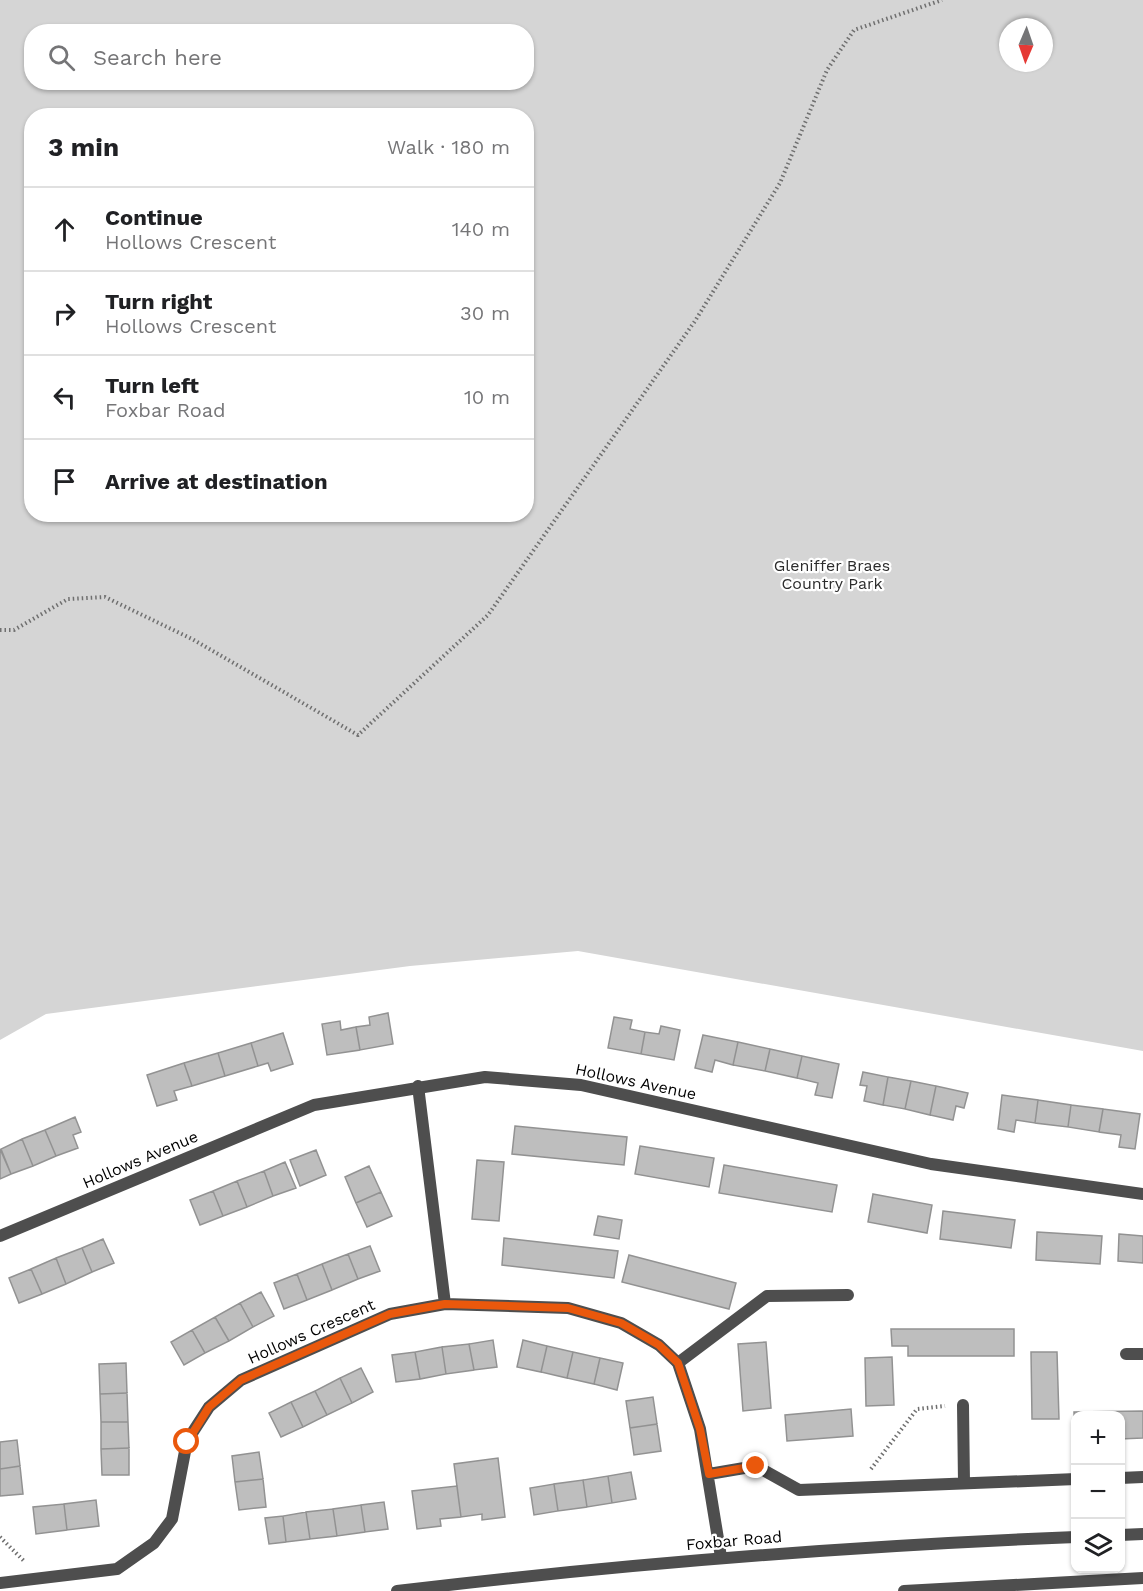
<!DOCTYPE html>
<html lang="en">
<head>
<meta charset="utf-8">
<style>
  :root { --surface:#fff; --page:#f6f6f6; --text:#202124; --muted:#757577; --line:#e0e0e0 }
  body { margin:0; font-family:"Work Sans",sans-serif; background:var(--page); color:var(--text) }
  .controls { position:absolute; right:18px; bottom:18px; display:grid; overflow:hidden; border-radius:12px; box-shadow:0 2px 4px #0004 }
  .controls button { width:54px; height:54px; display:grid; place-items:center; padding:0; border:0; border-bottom:2px solid var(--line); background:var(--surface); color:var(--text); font:30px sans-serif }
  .compass { position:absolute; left:999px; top:18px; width:54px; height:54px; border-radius:50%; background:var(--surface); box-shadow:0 2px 4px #0004; rotate:182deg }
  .stop { position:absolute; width:18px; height:18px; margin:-14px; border:4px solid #ea580c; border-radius:50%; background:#fff }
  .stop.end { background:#ea580c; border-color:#fff; box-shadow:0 2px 6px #0008 }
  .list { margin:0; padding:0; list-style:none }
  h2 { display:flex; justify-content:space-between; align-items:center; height:78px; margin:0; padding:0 24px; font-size:26px }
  h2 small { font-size:20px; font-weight:400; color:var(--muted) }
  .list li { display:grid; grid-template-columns:39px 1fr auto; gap:18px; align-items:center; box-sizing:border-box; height:84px; padding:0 24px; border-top:2px solid var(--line) }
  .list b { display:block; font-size:22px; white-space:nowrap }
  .list p { margin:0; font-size:20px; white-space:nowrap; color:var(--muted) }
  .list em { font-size:20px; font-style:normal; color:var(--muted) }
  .icon { flex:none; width:33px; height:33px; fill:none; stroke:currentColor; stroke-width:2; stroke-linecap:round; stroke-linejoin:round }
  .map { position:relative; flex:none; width:1143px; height:1591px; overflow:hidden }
  .search { position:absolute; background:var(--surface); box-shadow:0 2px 4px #0004; left:24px; top:24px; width:510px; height:66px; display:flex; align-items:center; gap:15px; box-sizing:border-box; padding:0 21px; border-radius:24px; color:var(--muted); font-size:22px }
  .panel { position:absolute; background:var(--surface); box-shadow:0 2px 4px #0004; left:24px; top:108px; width:510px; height:414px; border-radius:24px }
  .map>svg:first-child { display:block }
  .green { fill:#d5d5d5; fill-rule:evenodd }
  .building { fill:#bebebe; stroke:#929292; stroke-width:1.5 }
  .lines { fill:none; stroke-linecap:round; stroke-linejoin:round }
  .path { stroke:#707070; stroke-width:4; stroke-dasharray:1.5 3; stroke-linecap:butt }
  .service { stroke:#4e4e4e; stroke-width:12 }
  .minor { stroke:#4e4e4e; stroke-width:12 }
  .tertiary { stroke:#4e4e4e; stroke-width:12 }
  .route { stroke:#ea580c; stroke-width:8 }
  .labels { text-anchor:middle; stroke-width:4.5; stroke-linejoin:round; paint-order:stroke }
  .park-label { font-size:16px; fill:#2c2c2c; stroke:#fff }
  .street-label { font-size:16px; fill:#000; stroke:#fff }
</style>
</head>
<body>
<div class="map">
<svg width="1143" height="1591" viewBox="0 0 1143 1591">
  <rect width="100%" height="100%" fill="#fff"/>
  <path class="green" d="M0 0H1143V1051L578 951 410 966 46 1014 0 1040ZM1008 27H1044V63H1008ZM32 32H526V82H32ZM32 116H526V514H32Z"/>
  <path class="building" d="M388 1013 393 1044 360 1050 356 1027 370 1025 369 1017Z
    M614 1017 632 1020 630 1029 645 1032 641 1054 608 1048Z
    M340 1021 341 1030 356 1027 360 1050 327 1055 322 1024Z
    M661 1026 680 1030 674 1060 641 1054 645 1032 659 1034Z
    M283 1033 293 1064 271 1071 268 1063 258 1066 251 1043Z
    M703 1035 738 1042 733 1065 715 1060 712 1072 695 1068Z
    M738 1042 770 1049 765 1071 733 1065Z
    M251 1043 258 1066 225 1076 218 1053Z
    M770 1049 802 1056 797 1078 765 1071Z
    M218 1053 225 1076 192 1086 184 1063Z
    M802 1056 839 1064 832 1098 815 1095 818 1083 797 1078Z
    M184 1063 192 1086 174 1091 177 1100 157 1106 147 1075Z
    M863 1072 888 1077 883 1105 864 1101 867 1086 860 1085Z
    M888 1077 911 1081 905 1109 883 1105Z
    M911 1081 936 1086 930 1115 905 1109Z
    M936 1086 968 1093 964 1108 956 1106 953 1120 930 1115Z
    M1002 1095 1038 1100 1035 1123 1016 1120 1014 1132 998 1129Z
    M1038 1100 1071 1105 1068 1127 1035 1123Z
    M1071 1105 1103 1109 1099 1132 1068 1127Z
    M1103 1109 1140 1114 1135 1149 1119 1147 1121 1135 1099 1132Z
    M75 1117 81 1132 73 1135 78 1148 56 1156 45 1130Z
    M515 1126 627 1137 624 1165 512 1154Z
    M45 1130 56 1156 33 1166 22 1139Z
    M22 1139 33 1166 11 1174 1 1149Z
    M640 1146 714 1158 709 1187 635 1174Z
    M0 1149 11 1174 0 1179Z
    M316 1150 326 1175 300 1186 290 1160Z
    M477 1160 504 1162 499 1221 472 1219Z
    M285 1162 296 1188 273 1196 264 1171Z
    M724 1165 837 1185 832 1212 719 1193Z
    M369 1166 381 1192 356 1203 345 1177Z
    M264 1171 273 1196 247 1207 237 1181Z
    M237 1181 247 1207 223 1216 213 1191Z
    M213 1191 223 1216 200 1225 190 1200Z
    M381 1192 392 1216 367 1227 356 1203Z
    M873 1194 932 1205 927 1233 868 1222Z
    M943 1211 1015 1220 1011 1248 940 1239Z
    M598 1216 622 1220 619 1239 594 1235Z
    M1037 1232 1102 1236 1100 1264 1036 1260Z
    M1119 1234 1143 1236V1263L1118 1261Z
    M504 1238 618 1251 614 1278 502 1265Z
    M103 1239 114 1263 92 1272 82 1248Z
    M370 1246 380 1271 358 1279 348 1254Z
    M82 1248 92 1272 66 1284 56 1258Z
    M348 1254 358 1279 332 1290 322 1264Z
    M629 1255 736 1283 729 1309 622 1282Z
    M56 1258 66 1284 42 1294 31 1269Z
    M322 1264 332 1290 307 1300 297 1274Z
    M31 1269 42 1294 19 1303 9 1278Z
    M297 1274 307 1300 284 1309 274 1283Z
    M261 1292 274 1316 253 1327 240 1303Z
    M240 1303 253 1327 229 1341 215 1317Z
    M215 1317 229 1341 205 1353 192 1330Z
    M891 1329H1014V1356H908V1346H892Z
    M192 1330 205 1353 184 1365 171 1342Z
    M493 1340 497 1367 474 1370 469 1344Z
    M523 1340 547 1346 541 1372 517 1367Z
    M766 1342 771 1408 743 1411 738 1344Z
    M469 1344 474 1370 446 1374 442 1347Z
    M547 1346 573 1352 567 1378 541 1372Z
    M442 1347 446 1374 420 1379 415 1352Z
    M415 1352 420 1379 396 1382 392 1355Z
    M573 1352 600 1358 594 1384 567 1378Z
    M1031 1352H1057L1059 1419H1032Z
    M892 1357 894 1405 866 1406 865 1358Z
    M600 1358 623 1363 617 1390 594 1384Z
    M126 1363 127 1393 100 1394 99 1364Z
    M361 1368 373 1392 352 1403 340 1378Z
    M340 1378 352 1403 327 1415 315 1391Z
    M315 1391 327 1415 303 1427 291 1402Z
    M127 1393 128 1422H101L100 1394Z
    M653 1397 657 1424 630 1428 626 1401Z
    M291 1402 303 1427 281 1437 269 1413Z
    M851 1409 853 1436 787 1441 785 1415Z
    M1143 1411V1438L1120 1439V1416H1076L1075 1439 1074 1412Z
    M101 1422H128L129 1448 101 1449Z
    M657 1424 661 1451 634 1455 630 1428Z
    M17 1440 20 1466 0 1469V1442Z
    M129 1448V1475H102L101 1449Z
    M259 1452 263 1479 235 1482 232 1456Z
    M498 1458 505 1517 482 1520V1514L461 1517 454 1464Z
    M20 1466 23 1494 0 1496V1469Z
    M631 1472 636 1499 612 1503 608 1476Z
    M608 1476 612 1503 587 1507 583 1480Z
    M263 1479 266 1507 239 1510 235 1482Z
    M583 1480 587 1507 558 1511 554 1484Z
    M554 1484 558 1511 534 1515 530 1488Z
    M457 1486 461 1517 440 1519 441 1526 417 1529 412 1491Z
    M96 1500 99 1526 67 1530 64 1504Z
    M384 1502 388 1529 365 1532 361 1505Z
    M64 1504 67 1530 36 1534 33 1507Z
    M361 1505 365 1532 337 1536 333 1509Z
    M333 1509 337 1536 310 1539 306 1512Z
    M306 1512 310 1539 286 1542 283 1516Z
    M283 1516 286 1542 269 1544 265 1518Z"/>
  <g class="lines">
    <path class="path" d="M0 630H14L68 599 105 597 192 639 358 735 488 615 695 321 780 183 827 70 854 30 942 0
      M871 1469 917 1409 945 1406
      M0 1537 24 1561"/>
    <path class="service" d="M1126 1354H1143
      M678 1363 767 1296 848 1295"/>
    <path class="minor" d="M418 1086 445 1304
      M0 1236 314 1105 485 1077 581 1085 931 1164 1143 1194
      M963 1405 964 1483
      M709 1474 756 1466 799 1490 1076 1479
      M1120 1478 1143 1477
      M0 1583 117 1569 154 1543 172 1519 187 1441 209 1407 241 1380 390 1314 445 1304 568 1308 621 1323 659 1345 678 1363 700 1429 721 1557
      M904 1591 1143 1578"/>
    <path class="tertiary" d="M1120 1535 1143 1534
      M397 1591C623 1564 848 1546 1076 1537"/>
  </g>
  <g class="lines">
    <path class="route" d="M187 1442 209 1407 241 1380 390 1314 445 1304 568 1308 621 1323 659 1345 678 1363 700 1429 709 1474 756 1466"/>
  </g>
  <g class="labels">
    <g class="park-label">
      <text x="832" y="571">Gleniffer Braes<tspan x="832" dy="18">Country Park</tspan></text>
    </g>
    <g class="street-label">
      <text transform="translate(636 1081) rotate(12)" y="6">Hollows Avenue</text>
      <text transform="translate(140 1159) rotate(-23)" y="6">Hollows Avenue</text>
      <text transform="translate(311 1331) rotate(-24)" y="6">Hollows Crescent</text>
      <text transform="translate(734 1540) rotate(-5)" y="6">Foxbar Road</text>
    </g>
  </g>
</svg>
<div class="controls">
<button>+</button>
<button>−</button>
<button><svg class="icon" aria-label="layers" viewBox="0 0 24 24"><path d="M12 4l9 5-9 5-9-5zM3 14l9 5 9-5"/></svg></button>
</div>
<svg class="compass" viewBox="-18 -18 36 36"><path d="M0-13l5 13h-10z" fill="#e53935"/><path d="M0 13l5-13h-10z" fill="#757577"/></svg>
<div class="stop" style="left:187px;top:1442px"></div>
<div class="stop end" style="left:756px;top:1466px"></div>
<div class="search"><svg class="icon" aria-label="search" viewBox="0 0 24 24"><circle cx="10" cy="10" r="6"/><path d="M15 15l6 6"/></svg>Search here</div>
<section class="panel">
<h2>3 min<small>Walk · 180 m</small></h2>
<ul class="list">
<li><svg class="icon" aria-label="ahead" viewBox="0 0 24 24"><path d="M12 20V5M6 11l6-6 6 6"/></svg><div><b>Continue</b><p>Hollows Crescent</p></div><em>140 m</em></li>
<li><svg class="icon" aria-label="right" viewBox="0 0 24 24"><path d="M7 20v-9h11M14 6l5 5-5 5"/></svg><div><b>Turn right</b><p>Hollows Crescent</p></div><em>30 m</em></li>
<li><svg class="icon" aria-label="left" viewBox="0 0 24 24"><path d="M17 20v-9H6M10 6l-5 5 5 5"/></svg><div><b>Turn left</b><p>Foxbar Road</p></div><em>10 m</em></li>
<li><svg class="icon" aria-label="arrive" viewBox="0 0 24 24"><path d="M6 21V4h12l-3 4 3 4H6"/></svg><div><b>Arrive at destination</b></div></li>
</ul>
</section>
</div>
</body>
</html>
